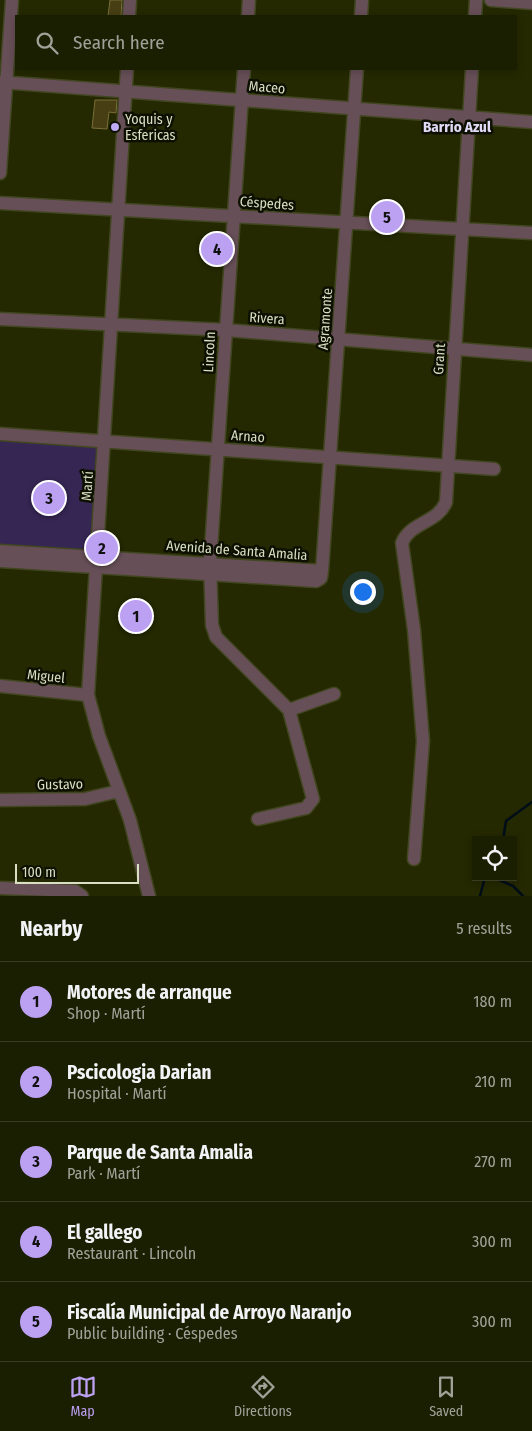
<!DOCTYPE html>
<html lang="en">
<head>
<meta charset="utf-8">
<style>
  :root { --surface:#1b1f01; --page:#282c10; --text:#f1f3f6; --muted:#a0a299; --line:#393d23; --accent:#bca0f2 }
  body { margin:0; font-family:"Fira Sans Condensed",sans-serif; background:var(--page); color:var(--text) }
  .controls { position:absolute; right:15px; bottom:15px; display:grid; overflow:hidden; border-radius:0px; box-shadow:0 2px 8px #0003 }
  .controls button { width:45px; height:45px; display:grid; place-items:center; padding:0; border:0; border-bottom:1px solid var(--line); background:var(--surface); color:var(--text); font:25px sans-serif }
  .scale { position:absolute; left:15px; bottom:12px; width:124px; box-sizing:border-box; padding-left:5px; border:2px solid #d9dfc3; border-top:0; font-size:14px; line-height:18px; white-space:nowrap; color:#d9dfc3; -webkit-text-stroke:4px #0d1000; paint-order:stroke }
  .you { position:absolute; left:362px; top:591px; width:18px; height:18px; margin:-12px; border:4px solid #fff; border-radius:50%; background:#1a73e8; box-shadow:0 0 0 8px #1a73e833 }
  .badge { display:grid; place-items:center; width:32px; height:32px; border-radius:50%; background:var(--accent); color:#111; font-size:16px; font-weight:700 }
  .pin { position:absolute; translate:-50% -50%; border:2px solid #fff; box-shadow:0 1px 5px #0006 }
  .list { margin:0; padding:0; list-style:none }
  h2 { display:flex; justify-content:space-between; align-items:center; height:65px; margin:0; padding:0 20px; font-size:21px }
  h2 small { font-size:16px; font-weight:400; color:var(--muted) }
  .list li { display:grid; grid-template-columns:32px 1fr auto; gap:15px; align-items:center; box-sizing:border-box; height:80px; padding:0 20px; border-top:1px solid var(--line) }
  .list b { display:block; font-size:19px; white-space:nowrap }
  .list p { margin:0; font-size:16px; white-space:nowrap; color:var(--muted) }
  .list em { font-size:16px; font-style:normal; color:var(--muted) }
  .icon { flex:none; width:28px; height:28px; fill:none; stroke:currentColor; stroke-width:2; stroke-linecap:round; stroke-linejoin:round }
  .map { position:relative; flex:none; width:532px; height:896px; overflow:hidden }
  .search { position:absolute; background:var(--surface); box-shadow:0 2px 8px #0003; left:15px; right:15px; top:15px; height:55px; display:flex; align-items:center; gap:12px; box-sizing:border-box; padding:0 18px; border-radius:0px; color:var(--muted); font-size:19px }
  .sheet { height:465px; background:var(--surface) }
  nav { display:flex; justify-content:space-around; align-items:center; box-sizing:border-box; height:70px; border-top:1px solid var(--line); background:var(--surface); font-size:14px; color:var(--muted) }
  nav a { display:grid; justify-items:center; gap:2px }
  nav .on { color:var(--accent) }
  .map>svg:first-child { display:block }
  .green { fill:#362654 }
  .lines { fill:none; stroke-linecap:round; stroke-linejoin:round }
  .stream { stroke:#000d19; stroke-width:2.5 }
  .building { fill:#473e13; stroke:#796d38 }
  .minor-casing { stroke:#414620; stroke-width:15 }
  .minor { stroke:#674f57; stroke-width:12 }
  .poi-dot { fill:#bea9f5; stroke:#0d1000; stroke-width:2 }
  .labels { text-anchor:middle; stroke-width:5; stroke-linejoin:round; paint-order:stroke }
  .street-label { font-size:14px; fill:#d9dfc3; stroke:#0d1000 }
  .poi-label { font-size:14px; fill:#d9dfc3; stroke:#0d1000; text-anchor:start }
  .neighbourhood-label { font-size:15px; font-weight:bold; fill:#e1daf7; stroke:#0d1000 }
</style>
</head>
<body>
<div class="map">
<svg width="532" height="896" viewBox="0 0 532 896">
  <rect width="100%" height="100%" fill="#242901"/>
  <path class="green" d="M0 437 98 443 92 550 0 546Z"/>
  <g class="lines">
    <path class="stream" d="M503 840 506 821 532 802
      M492 877 513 886 523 896
      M480 896 485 877"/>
  </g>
  <path class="building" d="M110 0H122L121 16H108Z
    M95 100H117L116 113 109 112 107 129 92 128Z"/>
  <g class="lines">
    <g class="minor-casing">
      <path id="minor" d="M491 0 532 3
        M129 16 130 0
        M248 16 249 0
        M361 16 362 0
        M475 16 476 0
        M127 69 88 695 99 736 130 820 149 896
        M244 69 210 563 212 625 216 637 289 710 313 799 306 808 258 819
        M0 82 532 122
        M0 173 12 0
        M0 203 532 233
        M0 319 226 330 532 355
        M0 434 494 469
        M0 551 322 571 321 578 316 581 0 561
        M322 571 357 69
        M0 686 88 695
        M289 710 334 694
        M0 800 85 799 119 791
        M414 859 423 741 414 630 402 543C410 522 438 523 446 502L472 69
        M0 888 75 891 82 896"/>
    </g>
    <use href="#minor" class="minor"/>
  </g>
  <circle class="poi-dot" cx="115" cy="127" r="5"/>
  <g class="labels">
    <g class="street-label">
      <text transform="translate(267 87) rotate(5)" y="5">Maceo</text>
      <text transform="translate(267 203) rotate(4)" y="5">Céspedes</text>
      <text transform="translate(267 318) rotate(4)" y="5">Rivera</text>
      <text transform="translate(325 319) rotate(-86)" y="5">Agramonte</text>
      <text transform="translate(209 352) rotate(-87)" y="5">Lincoln</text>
      <text transform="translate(439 359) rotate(-86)" y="5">Grant</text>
      <text transform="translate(248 436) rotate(4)" y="5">Arnao</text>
      <text transform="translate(87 486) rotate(-86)" y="5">Martí</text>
      <text transform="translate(237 550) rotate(4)" y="5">Avenida de Santa Amalia</text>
      <text transform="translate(46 676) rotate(6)" y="5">Miguel</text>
      <text transform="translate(60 784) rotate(-1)" y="5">Gustavo</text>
    </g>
    <g class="poi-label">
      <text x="125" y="124">Yoquis y<tspan x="125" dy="16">Esfericas</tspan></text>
    </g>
    <g class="neighbourhood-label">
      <text x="457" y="132">Barrio Azul</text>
    </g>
  </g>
</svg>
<div class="controls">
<button><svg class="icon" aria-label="locate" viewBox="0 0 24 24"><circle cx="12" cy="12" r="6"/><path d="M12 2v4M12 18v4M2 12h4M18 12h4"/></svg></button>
</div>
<div class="scale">100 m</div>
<div class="you"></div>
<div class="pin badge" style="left:136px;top:616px">1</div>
<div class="pin badge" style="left:102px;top:548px">2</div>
<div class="pin badge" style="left:49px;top:498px">3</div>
<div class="pin badge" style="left:217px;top:249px">4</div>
<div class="pin badge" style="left:387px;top:217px">5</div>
<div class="search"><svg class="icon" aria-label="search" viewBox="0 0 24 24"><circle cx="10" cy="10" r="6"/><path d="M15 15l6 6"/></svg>Search here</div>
</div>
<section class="sheet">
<h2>Nearby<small>5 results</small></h2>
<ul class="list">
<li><span class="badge">1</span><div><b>Motores de arranque</b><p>Shop · Martí</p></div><em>180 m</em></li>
<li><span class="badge">2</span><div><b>Pscicologia Darian</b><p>Hospital · Martí</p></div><em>210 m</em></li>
<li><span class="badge">3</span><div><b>Parque de Santa Amalia</b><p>Park · Martí</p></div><em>270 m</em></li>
<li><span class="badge">4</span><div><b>El gallego</b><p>Restaurant · Lincoln</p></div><em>300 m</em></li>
<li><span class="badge">5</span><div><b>Fiscalía Municipal de Arroyo Naranjo</b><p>Public building · Céspedes</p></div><em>300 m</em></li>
</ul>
</section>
<nav>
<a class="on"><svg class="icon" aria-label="map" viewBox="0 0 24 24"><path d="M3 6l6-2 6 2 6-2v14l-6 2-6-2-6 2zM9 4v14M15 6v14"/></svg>Map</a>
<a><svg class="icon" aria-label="directions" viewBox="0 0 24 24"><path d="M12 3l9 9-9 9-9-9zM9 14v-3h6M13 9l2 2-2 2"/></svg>Directions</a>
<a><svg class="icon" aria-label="saved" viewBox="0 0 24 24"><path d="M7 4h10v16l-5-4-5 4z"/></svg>Saved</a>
</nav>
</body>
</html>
